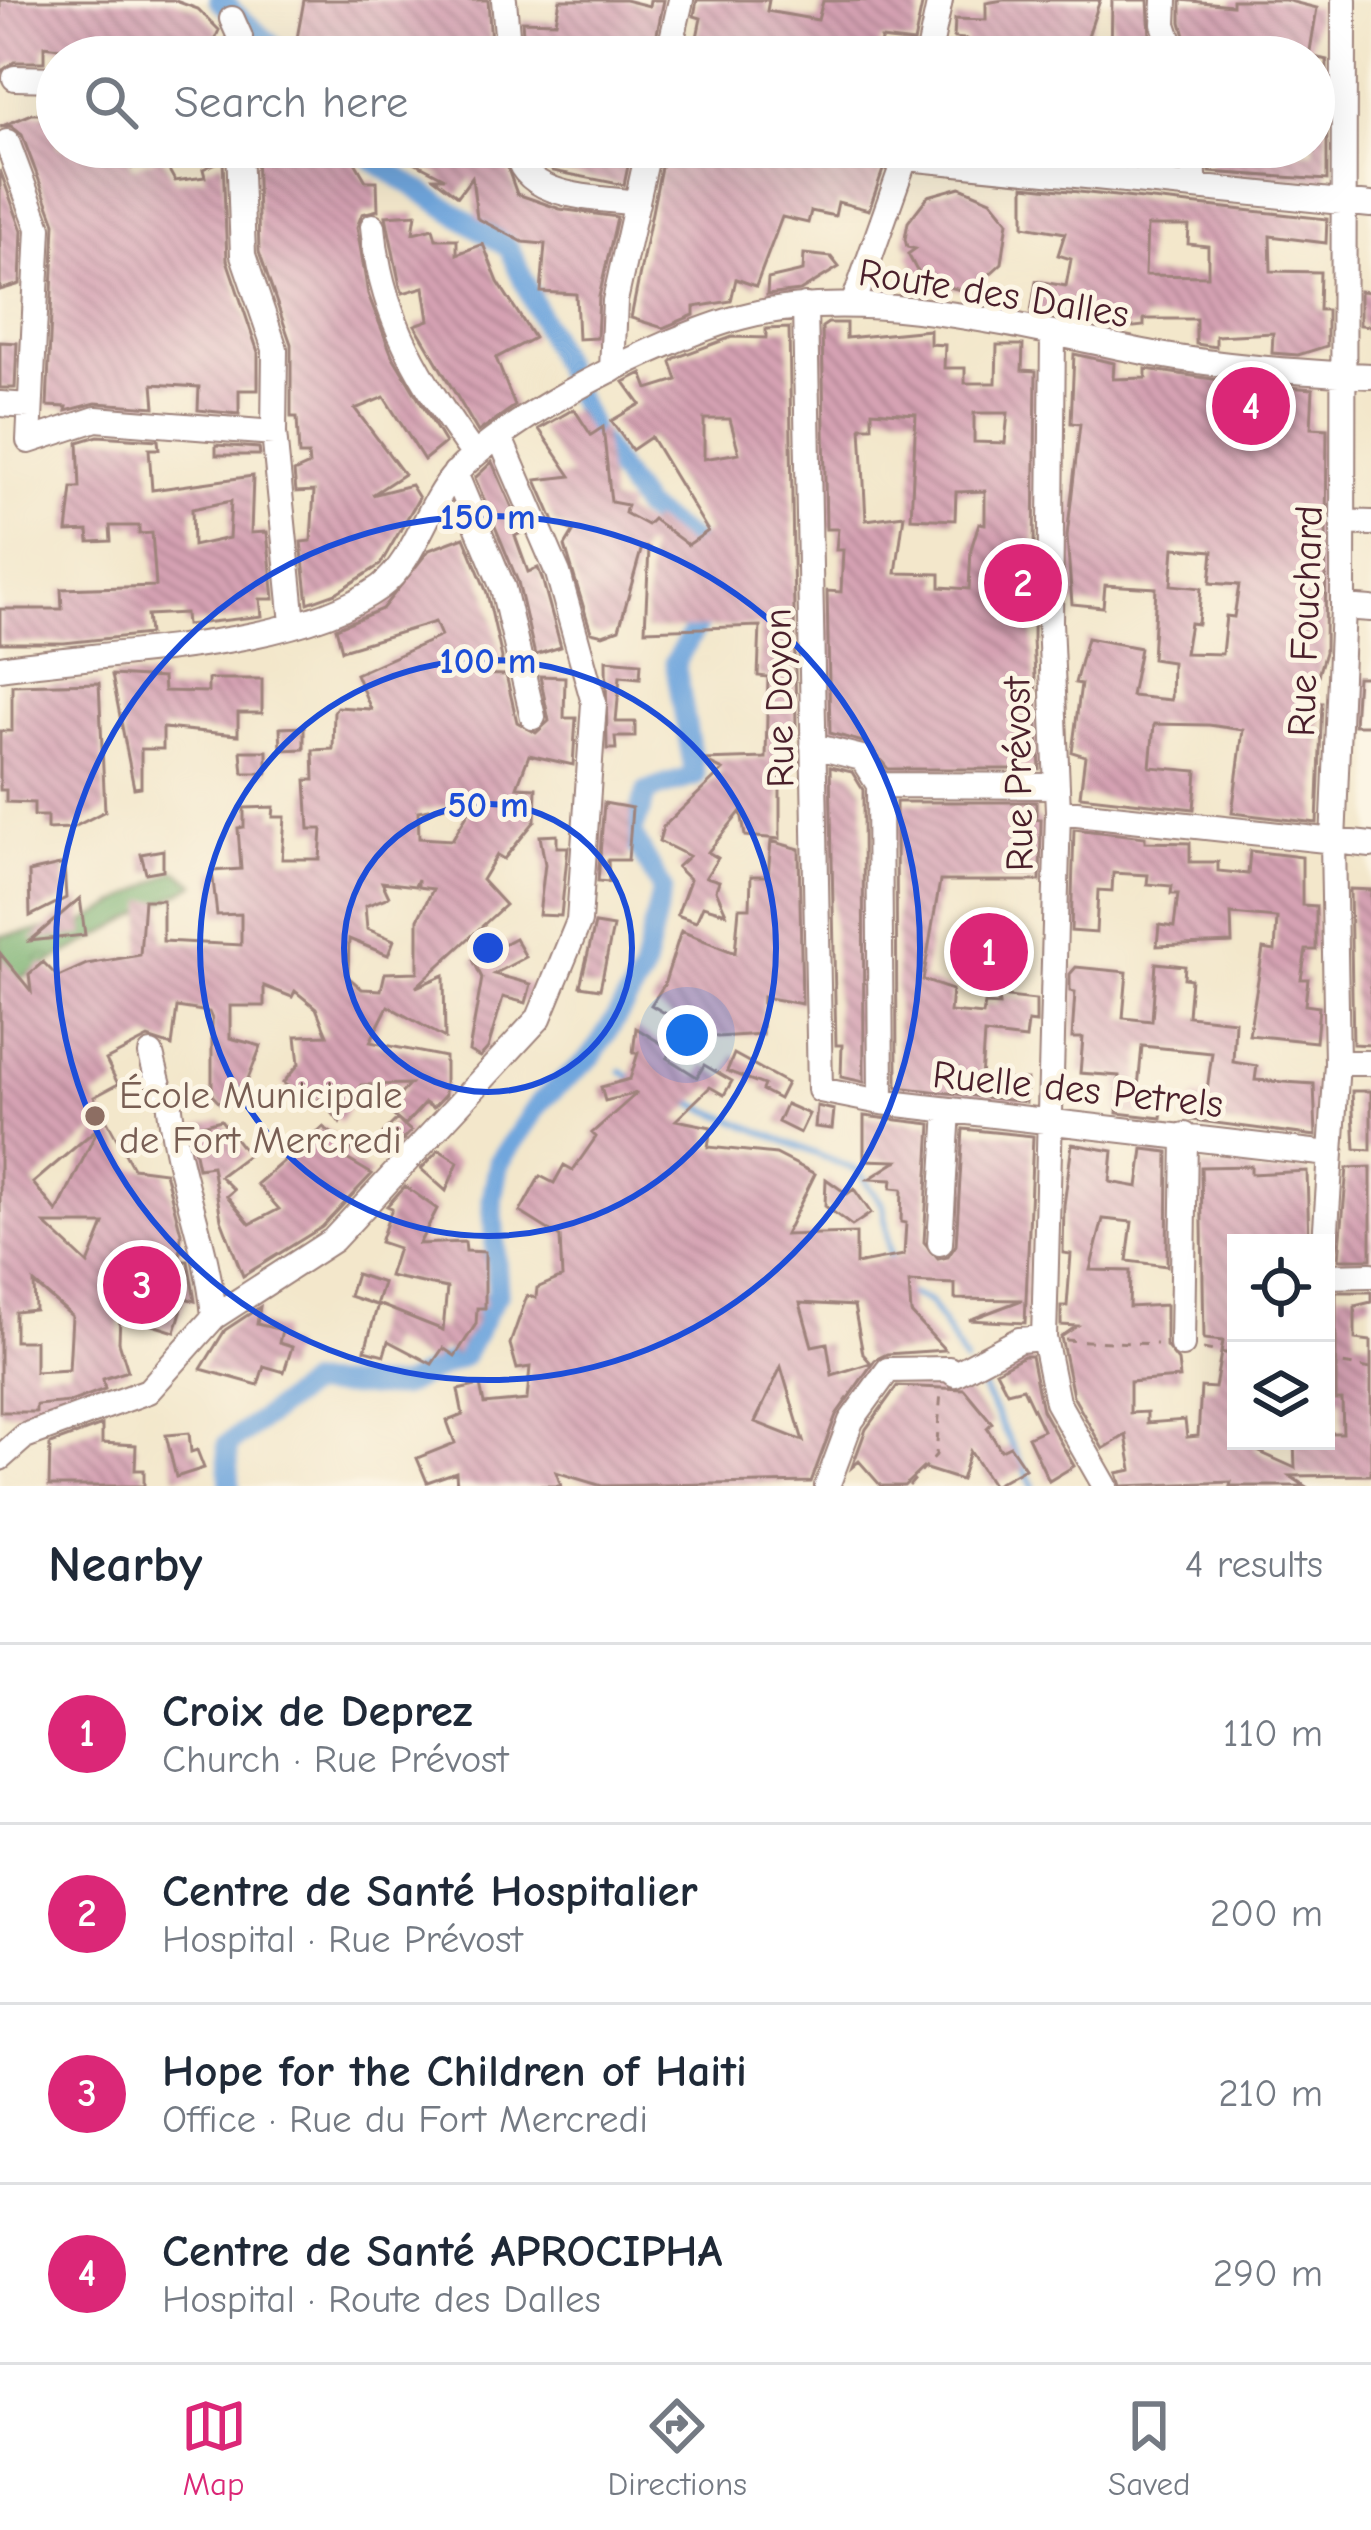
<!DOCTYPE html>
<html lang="en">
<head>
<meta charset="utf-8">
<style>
  :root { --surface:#fff; --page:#f6f6f7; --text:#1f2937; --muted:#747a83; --line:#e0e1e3; --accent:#db2777 }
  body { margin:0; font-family:"Comic Neue",sans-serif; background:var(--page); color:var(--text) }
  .controls { position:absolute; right:36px; bottom:36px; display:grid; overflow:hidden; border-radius:0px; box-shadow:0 12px 48px #0002 }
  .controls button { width:108px; height:108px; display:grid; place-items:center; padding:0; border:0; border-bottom:3px solid var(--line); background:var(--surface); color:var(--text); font:60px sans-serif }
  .you { position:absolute; left:687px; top:1035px; width:42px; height:42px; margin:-30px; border:9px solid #fff; border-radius:50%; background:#1a73e8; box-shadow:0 0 0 18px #1a73e833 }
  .badge { display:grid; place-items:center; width:78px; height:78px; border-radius:50%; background:var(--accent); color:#fff; font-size:39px; font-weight:700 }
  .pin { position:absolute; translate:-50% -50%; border:6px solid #fff; box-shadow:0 3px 12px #0006 }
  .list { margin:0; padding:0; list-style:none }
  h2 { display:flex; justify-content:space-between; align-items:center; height:156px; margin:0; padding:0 48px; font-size:51px }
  h2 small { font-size:39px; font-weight:400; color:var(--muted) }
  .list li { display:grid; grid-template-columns:78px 1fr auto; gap:36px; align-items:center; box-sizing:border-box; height:180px; padding:0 48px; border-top:3px solid var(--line) }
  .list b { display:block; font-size:45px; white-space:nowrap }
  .list p { margin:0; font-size:39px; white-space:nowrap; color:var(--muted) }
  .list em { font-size:39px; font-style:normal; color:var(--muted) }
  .icon { flex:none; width:66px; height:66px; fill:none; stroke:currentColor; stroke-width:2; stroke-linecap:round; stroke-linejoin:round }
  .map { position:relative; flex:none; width:1371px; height:1486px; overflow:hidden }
  .search { position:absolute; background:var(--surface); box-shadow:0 12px 48px #0002; left:36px; right:36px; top:36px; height:132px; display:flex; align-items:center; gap:30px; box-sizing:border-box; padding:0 42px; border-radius:66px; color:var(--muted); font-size:45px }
  .sheet { height:876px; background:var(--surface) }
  nav { display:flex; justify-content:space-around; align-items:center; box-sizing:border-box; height:168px; border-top:3px solid var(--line); background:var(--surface); font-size:33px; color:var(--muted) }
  nav a { display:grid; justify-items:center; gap:6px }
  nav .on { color:var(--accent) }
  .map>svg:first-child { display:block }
  .forest { fill:url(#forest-crowns); stroke:#60664c; stroke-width:3 }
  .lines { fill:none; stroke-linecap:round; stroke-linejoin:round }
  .stream { stroke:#6fa6dd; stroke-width:6 }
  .canal { stroke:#6fa6dd; stroke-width:21 }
  .building { fill:url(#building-back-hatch); fill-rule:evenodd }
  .minor-casing { stroke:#9e837b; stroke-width:28 }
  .path { stroke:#9e837b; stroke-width:3; stroke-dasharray:9 9; stroke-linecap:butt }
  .minor { stroke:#fff; stroke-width:24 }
  .ring { fill:none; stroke:#1d4ed8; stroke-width:6 }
  .education-dot { fill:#8d6e63; stroke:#fcf5e5; stroke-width:4.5 }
  .labels { text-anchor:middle; stroke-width:10; stroke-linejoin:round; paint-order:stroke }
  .street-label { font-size:39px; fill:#4a1f2b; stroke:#fcf5e5 }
  .education-label { font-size:39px; fill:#785e54; stroke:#fcf5e5; text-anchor:start }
  .centre { fill:#1d4ed8; stroke:#fcf5e5; stroke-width:6 }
  .ring-label { font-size:36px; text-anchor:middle; font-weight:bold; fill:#1d4ed8; stroke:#fcf5e5; stroke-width:10; stroke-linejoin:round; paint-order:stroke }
</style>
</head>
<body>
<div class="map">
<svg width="1371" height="1486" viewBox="0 0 1371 1486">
  <defs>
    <pattern id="forest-crowns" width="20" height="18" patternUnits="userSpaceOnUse" patternTransform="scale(3)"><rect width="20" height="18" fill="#75ae6c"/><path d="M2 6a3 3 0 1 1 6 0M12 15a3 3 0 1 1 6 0" fill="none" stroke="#628d59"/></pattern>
    <pattern id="building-back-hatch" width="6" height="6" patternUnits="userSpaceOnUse" patternTransform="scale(3)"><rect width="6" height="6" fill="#d5a2b3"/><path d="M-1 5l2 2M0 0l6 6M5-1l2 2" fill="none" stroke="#af8392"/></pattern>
  </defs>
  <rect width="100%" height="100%" fill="#fcf5e5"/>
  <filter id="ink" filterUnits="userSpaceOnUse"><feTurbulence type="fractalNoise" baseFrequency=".00833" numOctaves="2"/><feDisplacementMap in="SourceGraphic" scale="24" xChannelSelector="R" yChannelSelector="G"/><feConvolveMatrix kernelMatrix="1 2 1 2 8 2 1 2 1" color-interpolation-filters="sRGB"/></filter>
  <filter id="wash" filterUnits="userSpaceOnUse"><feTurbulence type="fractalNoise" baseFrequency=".004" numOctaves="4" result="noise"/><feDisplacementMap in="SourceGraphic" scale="48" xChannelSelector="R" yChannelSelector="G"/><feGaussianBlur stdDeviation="2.7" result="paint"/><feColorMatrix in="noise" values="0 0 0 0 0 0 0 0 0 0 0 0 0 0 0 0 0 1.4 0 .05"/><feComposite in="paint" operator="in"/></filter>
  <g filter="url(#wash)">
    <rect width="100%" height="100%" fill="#f3e7cb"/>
    <path class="forest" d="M176 870 196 884 0 989V936L79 925Z"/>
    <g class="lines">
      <path class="stream" d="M621 1071 635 1079
        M686 1101 858 1171 883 1205 891 1263
        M907 1293 930 1302 965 1362
        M974 1372 1033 1486"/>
      <path class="canal" d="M219 0 286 57
        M363 147 374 161 509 248 593 434 644 509 714 557
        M230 1486 227 1445 308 1385 400 1387 463 1356 498 1292 492 1199 499 1162 541 1101 592 1056 642 976 662 889 632 834 647 791 695 776 675 662 707 609"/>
    </g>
    <g id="blocks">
      <path class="building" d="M0 0H173L198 9 219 30 207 57H81L83 51 44 46V62H14L0 72Z
        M304 0H488L492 57H334L332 45 296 44Z
        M560 0H625L649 6 650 0H664L652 57H595L599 42H556L555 57H525L522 21 556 22Z
        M697 0H769L767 11 818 20 823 1 923 0 914 43 881 39 879 57H693L701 18 694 16Z
        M1003 0H1100L1086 42 1078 39 1073 57H965L966 39 954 38 955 19 986 20V3Z
        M1112 0H1148L1151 57H1111Z
        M1181 0 1232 5V0H1285L1317 8 1309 57H1191L1181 22Z
        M1314 57 1327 60V180L1210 172 1208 147 1314 152Z
        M32 114H57V147H117L119 155 128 154 132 168 161 156 175 181 205 177 203 169 223 160 227 260 258 352V390H239V414L198 410 199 387 153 384 155 407 96 403 66 411 67 407 47 406 55 223 22 135 11 126 0 127Z
        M256 147H346L366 181H377L378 210 362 214 357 227 368 294 392 355 445 443 424 460 384 397 355 409 404 474 372 495 411 485 419 498 380 565 336 593 308 603 301 542 311 541 314 491 296 492 294 472 309 465 308 455H299L297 417H291V344L259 252Z
        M385 147H500L517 194 560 209 617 217 599 297 597 338 578 339 576 294 541 292 545 244 523 242 477 218 472 177 458 196 434 178H445Z
        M533 147H632L624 185 553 171Z
        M665 147H891L869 210 838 202 835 216 811 211 808 223 782 217 756 286 736 279 731 301 694 307V315L663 328 631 318Z
        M974 147H1062L1060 157Z
        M1090 147H1175L1176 162 1096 161 1089 158Z
        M0 170 22 231 20 284 0 290Z
        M1024 186 1327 219 1326 243 1270 236 1271 271 1320 272 1319 310H1327V346L1298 355 1272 353 1273 333 1216 336V347L1196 344V319H1144V326L1116 329 1076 321 1077 313 1031 312 1036 281 1066 286 1071 259 1058 255 1065 233 1024 226ZM1147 226H1189L1188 244 1208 246V276L1145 275Z
        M960 187 991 200 1008 221 1002 263 977 286 960 290 928 281 916 269 908 254 915 249 907 247 905 239 908 222 928 196Z
        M416 214 413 233 433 228 436 239H457V254L483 244 498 282 534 338 496 358 515 406 478 432 415 325 429 320 424 287 403 293 400 286 386 216Z
        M804 254 831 257 839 267 800 291 767 295 768 279 803 271Z
        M1360 291 1371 292V326L1360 325Z
        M828 323H846V338L930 330V344L945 345 944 368H965V383H996L997 345H1023L1022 370 1036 371 1033 640 1040 769H888L867 743 830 733 827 591 841 592 843 550H836L838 529H826L822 327ZM872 411 916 414 911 518 955 520 956 492 985 491V524L979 523 971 549 969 589 940 587V574L896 573 904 515 866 520 861 427H872ZM974 413H1008L1005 443 974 442Z
        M789 328 796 725H791L789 778H780V839L745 836 741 811 708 852 718 858 706 877 719 881 716 890 726 913 703 906 696 922 677 915 690 880 677 867 689 856 659 841 663 827 723 770 702 760 766 758 768 677 758 676 760 626 645 630 649 548 642 547 619 629 603 635 591 632 565 546 574 531 555 524 536 480 571 476 539 429 574 409 591 435 603 427 611 502 627 505 625 513 647 525 653 519 688 545 708 531 651 437 632 450 611 421 640 404 624 382 642 373 648 389 677 380 671 362 675 358 732 337 766 338V329ZM704 419H730L739 453 704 459Z
        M0 342 17 343 15 388H0Z
        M1074 354 1114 363 1113 379 1146 378V369L1226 381V394L1259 395 1260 385 1313 389 1311 428 1327 429 1325 652 1310 702 1322 703 1317 823 1232 813 1243 730 1209 725 1154 724 1150 767 1197 771 1194 809 1080 796 1085 756 1072 752 1081 684 1075 683 1087 638 1140 648 1131 696 1171 700 1172 662 1152 659 1156 588 1105 585 1103 607 1072 604 1067 536 1080 424 1071 423ZM1174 548 1213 551 1210 583 1239 585 1234 617 1226 616 1222 654 1185 653 1190 623 1198 624 1201 588 1171 585Z
        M98 436 158 440 159 449H149L152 490 253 476 251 533 267 532 274 599H260L262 616 186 625 185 613 147 615 149 634 64 643H0V609H62L61 589 156 586 152 533 139 534V526H110L111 541 89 542 88 531 67 532 72 488H80L78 442ZM231 501 229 538 193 546 192 509Z
        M216 445 259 448 260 455H216Z
        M492 462 523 532 515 536 528 572 538 568 542 578 561 647 535 655 518 582 475 478Z
        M464 537 487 593 502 658 501 665 467 674 506 675 517 722 536 733 549 721 540 676 565 677 564 718H576L573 765 529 755 517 787 536 788 535 821 504 859 497 855 482 880 505 905 416 987 444 975 445 1038 388 1006 370 1042 445 1057V1095L433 1108 425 1103 404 1126 387 1109 410 1084 361 1085 340 1123 321 1098 312 1105 283 1083 299 1064 296 1036 327 1035 316 1008 295 991 292 997 264 986V1006H230V1038L261 1046 242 1094 224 1108 212 1095V1019L209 1012 177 1007 172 1046 148 1038 106 1060 118 1084 94 1097 133 1168 165 1172 181 1233 180 1261H188L195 1301 185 1298 175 1332 120 1315 119 1342 128 1371 103 1379 105 1389 70 1402 36 1405V1412H0V953L31 991 29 974 43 962 58 977 87 964 140 955 144 900H163V941L241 945V914L217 915 212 871 241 869 238 828 244 827V808L274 807 273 817H285L282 859H320L322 829H309L306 780H314L313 750 333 749 334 712 337 707 371 709 356 674 441 636 435 622 342 650 336 628 382 609 429 550ZM475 801 452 840 419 838 418 811ZM418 879V887L433 889 418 919V972L385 973 381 990 362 989 348 977 349 939 388 955 394 940 367 929 365 906 389 897 382 882 415 886ZM99 1127 57 1212 33 1183ZM45 1224H104L88 1264ZM34 1283 72 1316 69 1370 35 1372V1341H15V1312L35 1310Z
        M606 660 641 663 640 678 620 676 616 722H635V737H615L616 749H607Z
        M112 675 163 678 164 691 208 692V679H262V713H238V735L163 728V749H141V787L134 788Z
        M1357 677H1371V725H1354Z
        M99 683 105 811 72 828 47 829V816H34V803L6 802V790H0V731H12V685Z
        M304 727V749L281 750 280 728Z
        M241 751H267V773H243Z
        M830 767 852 772 863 790 864 1082 841 1077 842 1045H836Z
        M896 802H1036V819H1041L1040 881H940L923 980 952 990 950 1012 983 1015 985 1004 999 1005 998 996 1036 1000V1023L1028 1022 1026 1039 984 1034 981 1079 1027 1080 1026 1102 897 1087Z
        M604 803 632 808 628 860H608L609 882 598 881Z
        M1074 829 1145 837V842L1190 843V862H1218V871L1248 874 1250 851 1302 857V905L1316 906V950H1306L1301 979H1308L1305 1005 1319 1007 1316 1042 1249 1035 1263 949 1275 951 1277 918 1231 914 1232 943 1157 946 1159 925 1174 927 1178 894H1171L1172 886 1147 884 1148 875 1113 873 1112 891 1098 890 1096 933 1071 931Z
        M557 835V847H568L561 916 539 915 545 864 540 836Z
        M771 841 799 849 802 1004 763 997 762 1034 717 1037 698 1027 697 1032 651 1005 664 985 681 931 735 953 739 908H750L751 876H768Z
        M163 850V870L146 873 141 854Z
        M64 864 66 898 30 916 29 872Z
        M1350 889 1371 890V1045L1353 1044Z
        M80 898 85 935 30 941Z
        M595 924 613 927 600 989 580 986Z
        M515 938 526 957 494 974 531 984 526 1003 503 997 488 1048 480 1057 469 1051 482 978 473 960Z
        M1156 963 1185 966 1184 978 1191 979 1188 1016 1235 1021 1233 1062 1257 1066 1255 1080 1314 1084 1316 1136 1192 1120 1193 1097 1206 1098 1212 1053 1142 1046 1137 1098 1163 1102 1161 1118 1117 1113 1119 1076 1080 1073 1083 1038H1072L1075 992 1070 991V974L1076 967 1127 972 1123 1018 1152 1021Z
        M636 1028 672 1050 667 1058 697 1077 704 1065 732 1081 724 1095 710 1087 676 1120 711 1127 708 1147 776 1154 815 1174 785 1235 856 1233V1264L904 1255 906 1223 901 1222 902 1189 891 1188 892 1180 869 1179 897 1161 864 1160V1116L931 1124 924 1242 938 1259 948 1257 956 1245 963 1129 1033 1136 1025 1323 969 1320 1022 1300 955 1299V1284L909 1282 911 1313 945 1350 887 1354 875 1360 836 1415 811 1482 602 1486 556 1472 561 1486H457L456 1472 427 1482 417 1458 455 1443 447 1421 463 1415 458 1390 480 1385 484 1404 527 1400 530 1367 517 1369 510 1344 527 1296 536 1298 537 1288 562 1277 560 1237 520 1212 540 1176 554 1183 564 1165 573 1170 596 1137 592 1133 637 1093 605 1101 601 1087 630 1079 638 1053H633ZM800 1303 854 1306 863 1354 871 1363 832 1375 827 1343 812 1346ZM781 1367 803 1441 755 1422Z
        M734 1054 787 1083 779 1099 762 1090 764 1085 727 1071Z
        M1352 1091H1371V1150L1355 1149Z
        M786 1104 809 1114 800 1133 778 1122Z
        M817 1106 834 1110 832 1129 815 1127Z
        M397 1119 411 1131 396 1147 383 1133Z
        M221 1120 248 1155 220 1176 234 1190 227 1196 250 1224 279 1209 257 1184 323 1127 352 1148 345 1158 372 1174 322 1227 243 1276 221 1219 212 1166 198 1168 190 1128Z
        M1072 1144 1113 1151 1110 1182 1138 1187 1143 1149 1168 1152 1167 1266 1127 1261 1132 1222 1103 1219 1090 1270 1130 1271 1129 1307 1166 1305V1346L1178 1361 1180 1378 1130 1382V1413L1147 1412V1423L1185 1420 1187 1437 1198 1436 1201 1387 1215 1388 1223 1341 1204 1339 1201 1167 1251 1166V1174L1307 1171 1309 1243H1236V1441H1258L1255 1450 1295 1468 1294 1441H1326V1433H1343L1342 1400H1336V1292H1371V1302L1355 1306V1339L1371 1341V1475L1290 1476 1305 1486H1230L1231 1482 1121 1486 1117 1473 1132 1470 1126 1435 1103 1449 1073 1396 1061 1337 1077 1326 1061 1325V1306H1067L1071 1254 1063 1253 1064 1205Z
        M439 1150 458 1162 446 1191 421 1169Z
        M1371 1167V1259H1339L1347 1168Z
        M826 1179 847 1194 854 1189 871 1213 852 1226 825 1206Z
        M405 1186 437 1209 419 1244 465 1242 466 1251 485 1252V1308H477L476 1324 455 1356 443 1348 432 1364 388 1341 384 1355 365 1350 378 1304 443 1330 447 1288 389 1276 398 1248 380 1242 392 1208 387 1206Z
        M356 1274 383 1283 376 1305 349 1296Z
        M260 1307 257 1324 282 1330 279 1343 292 1347 284 1372 264 1366 258 1385 201 1369 225 1330Z
        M1024 1356H1031L1042 1410 1074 1466 1049 1481 1028 1437 1043 1430 1023 1388 1007 1392 996 1371Z
        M897 1386 964 1389 992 1423 987 1428 1001 1450 1010 1446 1025 1468 993 1486 970 1451 961 1480 923 1468 904 1486H881L859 1461 852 1467 866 1429Z
        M102 1425V1443L136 1445 135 1470H144V1486H49L50 1444Z
        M189 1433 191 1452 197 1450 204 1468 176 1477 166 1435Z"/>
    </g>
  </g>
  <g filter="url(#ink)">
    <use href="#blocks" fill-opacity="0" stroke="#9e837b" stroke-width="3"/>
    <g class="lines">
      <g class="minor-casing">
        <path id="minor" d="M504 0 509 57
          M1165 0 1164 24 1175 57
          M232 19 240 37 237 57
          M668 57 681 0
          M928 57 940 0
          M15 78 57 79
          M7 142 39 228 29 441 96 419 274 433
          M239 147 243 255 275 349 274 433 293 623
          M516 147C521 200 597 197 637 203
          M1191 147 1195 184
          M907 158 1371 205
          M373 226C380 318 422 382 474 455
          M854 302 909 147
          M805 306 820 1090 881 1102 1329 1154
          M1053 334 1050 621 1058 811 1044 1338 1057 1402 1105 1486
          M612 370 615 301 649 147
          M0 404 30 406
          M455 473 503 588 533 717
          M1344 522 1371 523
          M1343 607 1371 609
          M0 668C106 651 293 650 380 587 415 561 426 506 455 474 507 416 665 337 741 317 865 284 1028 329 1154 354 1224 367 1300 372 1371 376
          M813 746 862 758 879 785 1057 786
          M879 785 881 1102
          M1058 811 1371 845
          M151 1054 160 1089 169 1098C175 1173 208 1242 214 1317
          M1337 1063H1371
          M940 1243 948 1110
          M1325 1243 1337 1063 1333 842 1343 607 1344 0
          M1326 1276 1371 1275
          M1182 1345 1185 1135
          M0 1458 25 1436 148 1391 214 1317 333 1240 539 1018 579 921 594 703 558 573 500 438
          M827 1486 851 1421 888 1370 949 1369 955 1374 1019 1340 1044 1338"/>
      </g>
      <path class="path" d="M1065 1340 1157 1344
        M1203 1349 1236 1355
        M1326 1361 1371 1369
        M909 1486 936 1455 941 1391"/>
      <use href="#minor" class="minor"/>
    </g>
  </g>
  <g class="ring">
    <circle cx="488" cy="948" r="144"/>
    <circle cx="488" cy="948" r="288"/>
    <circle cx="488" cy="948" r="432"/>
  </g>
  <circle class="education-dot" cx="95" cy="1116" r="12"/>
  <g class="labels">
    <g class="street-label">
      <text transform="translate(994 292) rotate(9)" y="14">Route des Dalles</text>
      <text transform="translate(1304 621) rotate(-88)" y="14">Rue Fouchard</text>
      <text transform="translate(778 698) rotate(-91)" y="14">Rue Doyon</text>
      <text transform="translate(1017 774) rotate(-91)" y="14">Rue Prévost</text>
      <text transform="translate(1078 1088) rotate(6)" y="14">Ruelle des Petrels</text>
    </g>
    <g class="education-label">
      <text x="119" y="1108">École Municipale<tspan x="119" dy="45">de Fort Mercredi</tspan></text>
    </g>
  </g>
  <circle cx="488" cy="948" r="18" class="centre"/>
  <g class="ring-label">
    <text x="488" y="529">150 m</text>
    <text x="488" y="673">100 m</text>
    <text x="488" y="817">50 m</text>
  </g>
</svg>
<div class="controls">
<button><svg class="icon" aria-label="locate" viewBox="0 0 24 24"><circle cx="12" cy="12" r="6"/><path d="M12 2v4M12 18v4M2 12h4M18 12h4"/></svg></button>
<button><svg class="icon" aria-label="layers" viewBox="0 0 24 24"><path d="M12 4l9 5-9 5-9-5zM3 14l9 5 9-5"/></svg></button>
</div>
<div class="you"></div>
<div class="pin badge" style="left:989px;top:952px">1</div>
<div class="pin badge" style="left:1023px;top:583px">2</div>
<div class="pin badge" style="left:142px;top:1285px">3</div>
<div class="pin badge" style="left:1251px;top:406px">4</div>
<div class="search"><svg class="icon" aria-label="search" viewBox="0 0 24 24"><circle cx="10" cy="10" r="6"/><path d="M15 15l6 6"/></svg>Search here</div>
</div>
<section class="sheet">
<h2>Nearby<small>4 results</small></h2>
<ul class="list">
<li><span class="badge">1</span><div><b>Croix de Deprez</b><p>Church · Rue Prévost</p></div><em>110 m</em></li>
<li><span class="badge">2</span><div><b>Centre de Santé Hospitalier</b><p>Hospital · Rue Prévost</p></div><em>200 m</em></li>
<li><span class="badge">3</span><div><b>Hope for the Children of Haiti</b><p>Office · Rue du Fort Mercredi</p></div><em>210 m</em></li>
<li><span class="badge">4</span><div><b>Centre de Santé APROCIPHA</b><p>Hospital · Route des Dalles</p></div><em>290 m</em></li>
</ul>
</section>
<nav>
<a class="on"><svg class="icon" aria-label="map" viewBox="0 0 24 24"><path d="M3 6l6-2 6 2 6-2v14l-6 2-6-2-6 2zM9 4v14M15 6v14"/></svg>Map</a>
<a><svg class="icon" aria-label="directions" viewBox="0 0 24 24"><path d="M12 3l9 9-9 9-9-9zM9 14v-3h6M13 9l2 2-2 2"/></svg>Directions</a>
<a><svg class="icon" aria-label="saved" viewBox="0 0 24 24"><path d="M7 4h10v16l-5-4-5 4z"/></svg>Saved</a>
</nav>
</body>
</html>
